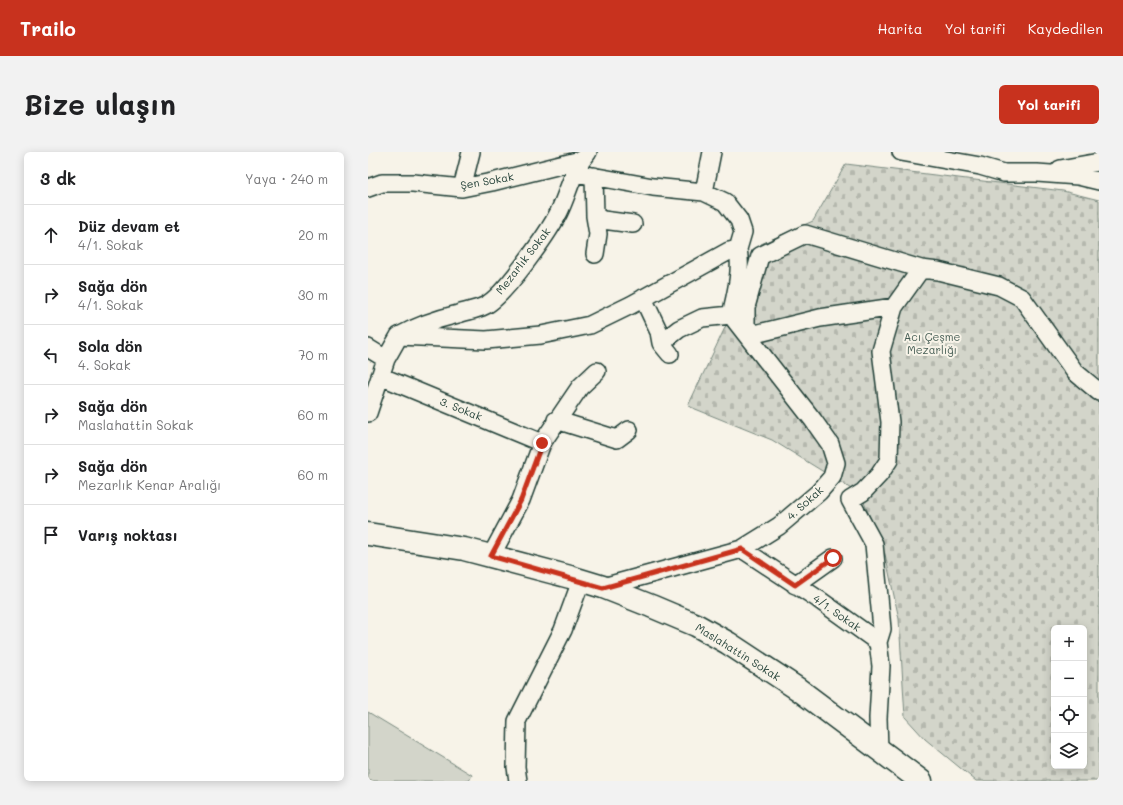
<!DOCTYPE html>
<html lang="tr">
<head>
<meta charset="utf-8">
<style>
  :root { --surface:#fff; --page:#f2f2f2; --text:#202124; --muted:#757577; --line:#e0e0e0; --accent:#c8321e }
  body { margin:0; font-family:Mali,sans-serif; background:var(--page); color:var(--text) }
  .controls { position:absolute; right:12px; bottom:12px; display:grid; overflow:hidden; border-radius:6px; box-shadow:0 2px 10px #0003 }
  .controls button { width:36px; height:36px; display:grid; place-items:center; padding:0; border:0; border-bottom:1px solid var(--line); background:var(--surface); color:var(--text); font:20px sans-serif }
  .stop { position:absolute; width:12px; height:12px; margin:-9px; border:3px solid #c8321e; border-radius:50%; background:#fff }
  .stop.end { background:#c8321e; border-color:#fff; box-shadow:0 1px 4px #0008 }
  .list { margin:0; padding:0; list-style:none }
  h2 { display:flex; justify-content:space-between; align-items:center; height:52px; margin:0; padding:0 16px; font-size:17px }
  h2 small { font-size:13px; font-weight:400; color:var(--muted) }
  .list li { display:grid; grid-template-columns:26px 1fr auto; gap:12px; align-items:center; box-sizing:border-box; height:60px; padding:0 16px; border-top:1px solid var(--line) }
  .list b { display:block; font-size:15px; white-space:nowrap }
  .list p { margin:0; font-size:13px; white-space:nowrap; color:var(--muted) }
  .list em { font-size:13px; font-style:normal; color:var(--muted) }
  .icon { flex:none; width:22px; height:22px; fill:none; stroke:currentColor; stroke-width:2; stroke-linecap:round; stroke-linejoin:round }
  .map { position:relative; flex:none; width:731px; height:629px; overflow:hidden; border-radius:6px }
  header { display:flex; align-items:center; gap:24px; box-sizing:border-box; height:56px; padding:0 20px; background:var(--accent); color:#fff }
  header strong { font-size:19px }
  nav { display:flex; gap:22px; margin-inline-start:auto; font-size:14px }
  .intro { display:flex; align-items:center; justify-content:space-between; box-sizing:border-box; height:96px; padding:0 24px }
  h1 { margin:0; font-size:28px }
  .button { padding:10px 18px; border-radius:6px; background:var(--accent); color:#fff; font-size:14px; font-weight:700 }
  main { display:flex; gap:24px; padding:0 24px }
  aside { flex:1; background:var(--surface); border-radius:6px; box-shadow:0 2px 10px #0003 }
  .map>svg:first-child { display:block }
  .cemetery { fill:url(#cemetery-stones); stroke:#79897f; fill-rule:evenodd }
  .pitch { fill:#d3d5ca; stroke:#79897f }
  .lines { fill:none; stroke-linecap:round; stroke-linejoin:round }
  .minor-casing { stroke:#1f3d34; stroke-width:20 }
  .major-casing { stroke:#1f3d34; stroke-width:25 }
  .minor { stroke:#f7f3e8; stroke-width:17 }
  .major { stroke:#f7f3e8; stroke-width:22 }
  .route { stroke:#c8321e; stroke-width:5 }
  .labels { text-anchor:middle; stroke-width:4; stroke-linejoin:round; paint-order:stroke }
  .street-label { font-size:11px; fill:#1f3d34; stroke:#f7f3e8 }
  .park-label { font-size:11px; fill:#435b52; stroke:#f7f3e8 }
</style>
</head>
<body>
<header>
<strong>Trailo</strong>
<nav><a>Harita</a><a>Yol tarifi</a><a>Kaydedilen</a></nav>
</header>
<div class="intro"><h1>Bize ulaşın</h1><a class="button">Yol tarifi</a></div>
<main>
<aside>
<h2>3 dk<small>Yaya · 240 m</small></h2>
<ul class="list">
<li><svg class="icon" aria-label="ahead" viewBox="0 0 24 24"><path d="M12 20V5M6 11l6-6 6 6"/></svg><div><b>Düz devam et</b><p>4/1. Sokak</p></div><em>20 m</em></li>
<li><svg class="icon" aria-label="right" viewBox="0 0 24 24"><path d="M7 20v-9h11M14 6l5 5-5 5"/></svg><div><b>Sağa dön</b><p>4/1. Sokak</p></div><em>30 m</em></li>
<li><svg class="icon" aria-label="left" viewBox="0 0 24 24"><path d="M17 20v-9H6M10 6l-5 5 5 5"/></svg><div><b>Sola dön</b><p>4. Sokak</p></div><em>70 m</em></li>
<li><svg class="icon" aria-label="right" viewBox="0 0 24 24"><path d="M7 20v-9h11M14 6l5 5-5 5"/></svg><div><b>Sağa dön</b><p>Maslahattin Sokak</p></div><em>60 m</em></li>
<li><svg class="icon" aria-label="right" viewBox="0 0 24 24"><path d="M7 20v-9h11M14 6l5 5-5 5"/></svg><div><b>Sağa dön</b><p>Mezarlık Kenar Aralığı</p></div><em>60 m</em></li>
<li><svg class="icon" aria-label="arrive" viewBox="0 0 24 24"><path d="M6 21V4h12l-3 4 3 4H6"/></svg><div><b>Varış noktası</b></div></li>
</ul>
</aside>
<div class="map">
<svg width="731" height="629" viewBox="0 0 731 629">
  <defs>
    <pattern id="cemetery-stones" width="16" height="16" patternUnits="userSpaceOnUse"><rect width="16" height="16" fill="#d3d5ca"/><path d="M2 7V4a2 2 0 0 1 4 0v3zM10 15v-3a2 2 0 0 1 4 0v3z" fill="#b5b8ae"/></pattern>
  </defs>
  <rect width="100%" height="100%" fill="#f7f3e8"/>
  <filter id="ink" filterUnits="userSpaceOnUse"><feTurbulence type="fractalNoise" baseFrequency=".025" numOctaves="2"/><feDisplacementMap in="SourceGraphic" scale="8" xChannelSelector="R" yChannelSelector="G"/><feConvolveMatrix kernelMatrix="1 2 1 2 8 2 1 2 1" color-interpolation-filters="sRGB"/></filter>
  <g filter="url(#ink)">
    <path class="cemetery" d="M478 12 695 39 731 48V629H608L557 587 537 565 531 467 517 402 493 343 404 288 320 254 370 148 393 92 445 69ZM686 476H716V614H686Z"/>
    <path class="pitch" d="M0 560 104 623 101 629H0Z"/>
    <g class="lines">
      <g class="minor-casing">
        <path id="minor" d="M533 0 612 14 636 21H669L710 24 731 29
          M692 17 731 10
          M207 21 285 35 336 40 357 50 371 68 375 80 370 97
          M226 24 227 64 235 68 265 72
          M0 36 14 31H45L94 36 124 30 213 8
          M94 36 103 0
          M336 40 344 0
          M227 64 230 82 227 102
          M275 146 291 180 293 191 302 202
          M526 155 452 166 387 182 378 175V155L392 104 437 82 553 117
          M31 184 118 188 173 183 222 173 263 153 361 99 370 97C374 119 368 141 363 163L445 268 462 292 468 311 464 325 451 340 411 374 374 397 235 435
          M31 184C49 174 69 167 90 162 98 159 108 158 116 154 135 146 181 80 191 60 201 39 204 19 220 0
          M293 191 311 177 334 166 363 163
          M0 196 18 207
          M12 224 174 291
          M0 261 18 207 31 184
          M188 268 249 287 261 278
          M374 397 450 447 510 490
          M123 404 153 348 174 291 212 235 229 219
          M427 433 465 406
          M511 598 510 566 513 514 510 490 514 477 506 392 482 348 495 340 511 323 521 308 522 270 513 199 526 155 553 117 570 119 631 134 654 146 707 220 731 240
          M150 629 148 615 149 569 195 478 213 429"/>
      </g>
      <g class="major-casing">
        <path id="major" d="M0 382 96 397 202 425 235 435 283 454 328 473 360 491 430 537 553 629"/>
      </g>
      <use href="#minor" class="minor"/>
      <use href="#major" class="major"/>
    </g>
  </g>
  <g class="lines" filter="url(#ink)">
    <path class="route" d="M174 291 153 348 123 404 235 436 374 397 427 433 465 406"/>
  </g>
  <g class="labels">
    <g class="street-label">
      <text transform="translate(119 29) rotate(-10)" y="4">Şen Sokak</text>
      <text transform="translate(155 109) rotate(-52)" y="4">Mezarlık Sokak</text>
      <text transform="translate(93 257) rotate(22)" y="4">3. Sokak</text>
      <text transform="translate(437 351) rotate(-42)" y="4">4. Sokak</text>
      <text transform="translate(469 461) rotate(35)" y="4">4/1. Sokak</text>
      <text transform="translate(370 500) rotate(32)" y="4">Maslahattin Sokak</text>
    </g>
    <g class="park-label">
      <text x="564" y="189">Acı Çeşme<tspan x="564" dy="13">Mezarlığı</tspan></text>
    </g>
  </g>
</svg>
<div class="controls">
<button>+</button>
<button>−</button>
<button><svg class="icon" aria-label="locate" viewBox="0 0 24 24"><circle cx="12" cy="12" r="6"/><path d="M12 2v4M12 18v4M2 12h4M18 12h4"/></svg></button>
<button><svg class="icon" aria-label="layers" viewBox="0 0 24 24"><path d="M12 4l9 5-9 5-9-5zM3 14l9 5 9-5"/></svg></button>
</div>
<div class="stop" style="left:465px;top:406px"></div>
<div class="stop end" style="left:174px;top:291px"></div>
</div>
</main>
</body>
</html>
